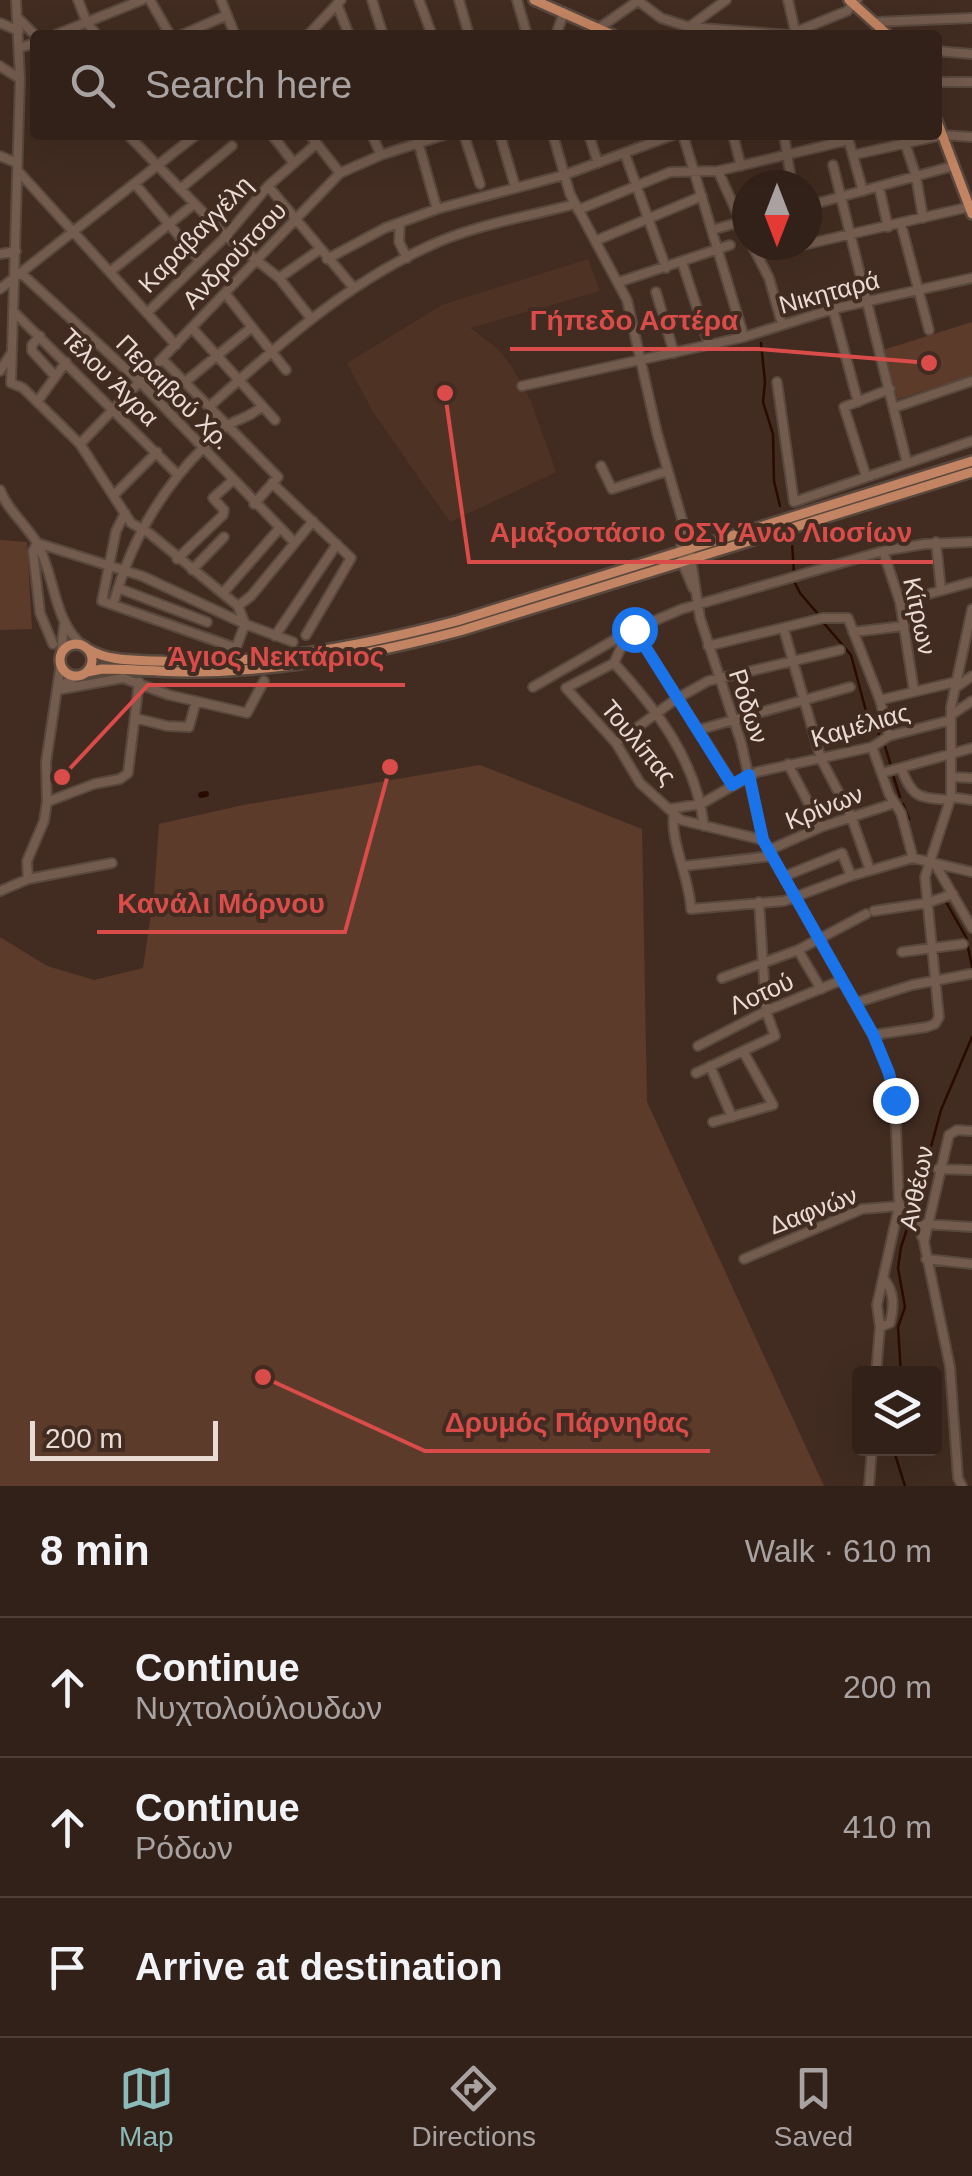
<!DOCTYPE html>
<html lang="en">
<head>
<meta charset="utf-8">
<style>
  :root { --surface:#322119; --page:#3d2e26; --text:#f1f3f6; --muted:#a8a3a2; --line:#4d3e38; --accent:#8bbbb9 }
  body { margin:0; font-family:Arial,sans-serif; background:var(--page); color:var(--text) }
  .controls { position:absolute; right:30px; bottom:30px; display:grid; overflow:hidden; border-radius:10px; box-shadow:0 10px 40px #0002 }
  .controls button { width:90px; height:90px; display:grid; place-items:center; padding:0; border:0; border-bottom:2px solid var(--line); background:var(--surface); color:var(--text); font:50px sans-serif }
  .compass { position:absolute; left:732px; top:170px; width:90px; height:90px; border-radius:50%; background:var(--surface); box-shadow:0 10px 40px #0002; rotate:180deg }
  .scale { position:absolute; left:30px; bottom:25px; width:188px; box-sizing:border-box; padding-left:10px; border:5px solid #e9dbd4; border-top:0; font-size:28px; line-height:35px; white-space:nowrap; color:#e9dbd4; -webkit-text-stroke:8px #422c21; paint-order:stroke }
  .stop { position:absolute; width:30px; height:30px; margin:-22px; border:8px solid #1a73e8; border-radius:50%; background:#fff }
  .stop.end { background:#1a73e8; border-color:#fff; box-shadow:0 2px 10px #0008 }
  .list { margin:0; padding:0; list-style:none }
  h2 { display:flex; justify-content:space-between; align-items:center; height:130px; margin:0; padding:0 40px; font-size:42px }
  h2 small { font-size:32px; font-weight:400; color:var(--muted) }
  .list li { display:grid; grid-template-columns:65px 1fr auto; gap:30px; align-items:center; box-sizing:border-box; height:140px; padding:0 40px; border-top:2px solid var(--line) }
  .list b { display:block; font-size:38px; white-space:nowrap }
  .list p { margin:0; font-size:32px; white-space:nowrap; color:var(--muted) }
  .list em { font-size:32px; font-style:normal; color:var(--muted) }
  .icon { flex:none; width:55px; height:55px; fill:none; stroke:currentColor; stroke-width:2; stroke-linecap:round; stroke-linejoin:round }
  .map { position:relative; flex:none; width:972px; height:1486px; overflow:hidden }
  .search { position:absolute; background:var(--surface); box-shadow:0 10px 40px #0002; left:30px; right:30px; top:30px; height:110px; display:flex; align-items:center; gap:25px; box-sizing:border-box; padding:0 35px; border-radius:10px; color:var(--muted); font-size:38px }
  .sheet { height:550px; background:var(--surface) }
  nav { display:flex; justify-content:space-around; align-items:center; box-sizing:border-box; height:140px; border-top:2px solid var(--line); background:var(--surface); font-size:28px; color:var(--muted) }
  nav a { display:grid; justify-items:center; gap:5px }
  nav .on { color:var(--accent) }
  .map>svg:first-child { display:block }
  .built { fill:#4e3223 }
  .green { fill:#5c3b2a }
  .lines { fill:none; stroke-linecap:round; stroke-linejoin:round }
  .stream { stroke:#290b00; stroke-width:2.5 }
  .canal { stroke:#290b00; stroke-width:6 }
  .minor-casing { stroke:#59483e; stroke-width:12 }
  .major-casing { stroke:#59483e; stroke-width:14 }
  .minor { stroke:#735b4e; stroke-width:8 }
  .major { stroke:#c28462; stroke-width:9 }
  .route { stroke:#1a73e8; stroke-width:12 }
  .labels { text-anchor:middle; stroke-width:8; stroke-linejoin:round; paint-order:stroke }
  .street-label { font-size:25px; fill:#e9dbd4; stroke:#422c21 }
  .leader { fill:none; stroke:#da4c4a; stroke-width:4 }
  .callout-dot { fill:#da4c4a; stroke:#422c21; stroke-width:4 }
  .callout-label { font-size:28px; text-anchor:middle; font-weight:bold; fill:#da4c4a; stroke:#422c21; stroke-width:8; stroke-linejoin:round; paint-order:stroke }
</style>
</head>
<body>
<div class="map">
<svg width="972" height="1486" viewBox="0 0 972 1486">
  <rect width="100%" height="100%" fill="#422c21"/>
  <path class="built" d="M588 259 600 291 470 328 496 347 510 364 530 399 556 472 450 522 373 412 347 363 442 305Z"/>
  <path class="green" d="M972 322V376L898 399 883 350Z
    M0 540 27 542 32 629 0 630Z
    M480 765 642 829 647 1102 824 1486H0V937L47 966 94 980 143 968 154 894 159 824 243 805Z"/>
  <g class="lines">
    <path class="stream" d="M761 343 765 382 763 402 773 434 774 481 780 506
      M792 543 794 572
      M794 581 800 593 818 614
      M822 621 851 655 866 711 880 736
      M884 743 891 766
      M893 775 900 797
      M903 804 909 819
      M946 902 966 937 972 967
      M914 1209 941 1110 972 1037
      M901 1374 898 1327 905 1307 898 1268 901 1247 909 1223
      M893 1448 905 1486"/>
    <path class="canal" d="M385 767H390
      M201 795 206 794"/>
    <g class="minor-casing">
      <path id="minor" d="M78 0 87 23 97 35
        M150 0 170 35
        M221 0 235 35
        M372 0 383 35
        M419 0 432 35
        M459 0 469 35
        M517 0 527 35
        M637 0 661 18 689 27 788 35 847 11 857 0
        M788 0 796 35
        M337 4 349 35
        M18 18 35 35
        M876 22 972 18
        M0 23 19 31
        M599 28 639 0
        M55 35 142 0
        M182 35 227 15
        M308 35 341 0
        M556 35 564 12
        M688 35 689 27 726 0
        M19 48 35 43
        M937 51 972 54
        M0 66 20 79
        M937 82H972
        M128 135 226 236 279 278 310 317
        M272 135 293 162
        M310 135 340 173
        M372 135 381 155
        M416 135 437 209
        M464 135 480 184
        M500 135 515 186
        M553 135 570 194 627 300 657 433 688 540 700 618 741 742 763 840 873 1035 889 1073 895 1100 899 1206 877 1305 880 1327 876 1374
        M589 135 598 163
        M683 135 744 337
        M733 135 741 166
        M784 135 792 185
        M848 138 863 191
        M905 143 916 176 923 218
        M625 154 666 268
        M853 155 943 135 972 137
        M0 156 17 163
        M833 165 907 463
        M18 171 176 345
        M718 171 747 235
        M135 184 200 261
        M268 186 353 287
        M879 187 888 227
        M180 189 232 146
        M807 206 953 166
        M578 210 670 172 718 171 849 140
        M400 223 399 242 407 258
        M901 224 929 330
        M712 230 747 220
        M595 241 702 196
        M752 245 769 278 782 324
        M803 245 969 207
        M0 254 16 251
        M327 259 385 228 437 209 564 175 673 135
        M682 262 709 345
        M111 271 194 204
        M22 274 140 382 294 542
        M279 278 319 250
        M619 282 730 245
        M0 289 196 135
        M656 292 674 353
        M225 293 286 370
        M833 309 858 402
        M13 311 177 474
        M148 312 226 236 268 186 316 144
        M192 328 275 420
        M40 336 32 345V351L55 376
        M162 359 278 477 254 504
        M0 371 10 355
        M185 382 252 327
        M777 382 794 502 972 441
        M11 383 20 79 16 0
        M11 383 23 388 80 444 131 523 149 533 238 606 245 624
        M522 386 744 337 833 309 972 278
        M37 402 66 362
        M210 406C278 345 343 286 427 247 472 225 527 217 575 204
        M896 407 972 381
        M80 444 340 173 381 155 444 135
        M601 466 612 489 667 471
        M866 476 844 407 890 389
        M272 483 351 558 306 635
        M0 490C8 511 26 524 37 543 56 577 52 619 83 646
        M114 495 157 452
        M125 513 116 531 102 601 236 648 245 624
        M680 525 682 562 693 588
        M936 542 941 590
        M37 543 142 576 245 624 293 642
        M37 543 33 551 40 613 53 644
        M883 551 900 602 914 691
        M177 559 223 515 224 510 213 498 232 481
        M192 570 224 537
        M118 588 207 622
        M223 593 279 529
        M900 602 972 582
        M113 605C130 543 159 491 205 446 212 440 220 430 228 425 240 418 251 417 261 407
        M238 606 251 596 313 521
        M634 629 733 785
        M784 630 821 759 851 816 870 870
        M853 632 904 626
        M275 636 337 544
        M708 646 823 618H848L880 700 889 736
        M61 654 64 625
        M614 663 566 688 616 743 640 783 681 820 763 840
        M614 663C657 710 696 760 704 826
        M614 663 628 632
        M59 687 77 676
        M533 687 628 632 682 609 883 551 925 544 972 542
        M955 688 972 676
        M57 690 123 678 169 695 247 713 264 681
        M880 700 955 682
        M951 715 972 701
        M135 718 167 726 189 727 196 701
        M698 730 850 687
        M616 743 676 699 708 681 840 650
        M872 747 889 794 901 813 913 858 972 872
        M788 764 821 827
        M901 768C913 799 918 797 950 800
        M882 773 972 748
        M953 777 972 778
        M951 797 972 800
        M47 802 94 784 120 779 128 773 139 682
        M669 809 701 804 757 772 872 747 889 736 951 720
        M674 813C669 838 690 880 691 909L784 901 851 876 913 858
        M769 850 821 827 895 803
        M935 864 972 928
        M684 866 772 856
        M785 876 842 853 851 876
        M28 879 27 861 44 821 47 802 46 762 61 663
        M0 891 28 879 112 863
        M874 911 927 903 953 894
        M798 950 821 989
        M902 952 963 944
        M722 978 798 950 866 914
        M855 1003 912 985 970 974
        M873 1035 927 1027 935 1024 939 1017 925 877 951 797V707L972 609
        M698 1046 766 1011 842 980
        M710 1066 732 1117
        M696 1073 775 1036 766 1011 759 902
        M713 1122 773 1105 743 1051
        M938 1169 972 1170
        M899 1206C915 1208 918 1224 922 1237
        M925 1224 972 1227
        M744 1259 862 1209 899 1206
        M926 1259 972 1264
        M880 1327 890 1323C894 1307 895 1291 883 1278
        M869 1486 872 1448
        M962 1486 958 1478 950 1367 924 1242 949 1135 957 1130 972 1131"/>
    </g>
    <g class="major-casing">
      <path id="major" d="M534 0 613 35
        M849 0 888 35
        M937 121 972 214
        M60 660a16 16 0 1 1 32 0a16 16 0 1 1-32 0Z
        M88 649C108 661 131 660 155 661 258 666 357 647 457 621L972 461
        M87 672 102 669C132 669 163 672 194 672 285 671 372 654 460 631L972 472"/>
    </g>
    <use href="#minor" class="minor"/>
    <use href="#major" class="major"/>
  </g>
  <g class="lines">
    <path class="route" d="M634 629 732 785 749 775 763 840 873 1034 889 1073 895 1100"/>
  </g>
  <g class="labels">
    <g class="street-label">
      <text transform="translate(195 234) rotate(-46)" y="9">Καραβαγγέλη</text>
      <text transform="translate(234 255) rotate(-46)" y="9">Ανδρούτσου</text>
      <text transform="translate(829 292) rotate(-15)" y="9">Νικηταρά</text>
      <text transform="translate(110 377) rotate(45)" y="9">Τέλου Άγρα</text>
      <text transform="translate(174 392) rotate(45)" y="9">Περαιβού Χρ.</text>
      <text transform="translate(920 616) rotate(78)" y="9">Κίτρων</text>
      <text transform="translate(749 706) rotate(72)" y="9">Ρόδων</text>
      <text transform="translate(860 725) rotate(-16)" y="9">Καμέλιας</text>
      <text transform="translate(639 742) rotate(50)" y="9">Τουλίπας</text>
      <text transform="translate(824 807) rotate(-21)" y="9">Κρίνων</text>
      <text transform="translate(761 993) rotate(-24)" y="9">Λοτού</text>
      <text transform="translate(916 1188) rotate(-78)" y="9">Ανθέων</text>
      <text transform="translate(813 1210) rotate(-21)" y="9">Δαφνών</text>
    </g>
  </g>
  <path class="leader" d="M929 363L759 349H510M445 393L469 562H933M62 777L148 685H405M390 767L345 932H97M263 1377L425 1451H710"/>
  <g class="callout-dot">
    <circle cx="929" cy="363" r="10"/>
    <circle cx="445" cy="393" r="10"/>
    <circle cx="62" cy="777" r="10"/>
    <circle cx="390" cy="767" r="10"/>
    <circle cx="263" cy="1377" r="10"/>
  </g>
  <g class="callout-label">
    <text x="634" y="330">Γήπεδο Αστέρα</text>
    <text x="701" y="542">Αμαξοστάσιο ΟΣΥ Άνω Λιοσίων</text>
    <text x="276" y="666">Άγιος Νεκτάριος</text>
    <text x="221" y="913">Κανάλι Μόρνου</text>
    <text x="567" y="1432">Δρυμός Πάρνηθας</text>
  </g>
</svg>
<div class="controls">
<button><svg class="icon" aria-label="layers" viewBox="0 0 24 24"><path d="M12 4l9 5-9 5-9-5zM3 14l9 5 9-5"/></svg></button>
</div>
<svg class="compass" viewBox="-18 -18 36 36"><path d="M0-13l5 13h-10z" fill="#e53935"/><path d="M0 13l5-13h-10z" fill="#a8a3a2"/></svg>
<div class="scale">200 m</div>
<div class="stop" style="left:634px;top:629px"></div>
<div class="stop end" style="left:895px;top:1100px"></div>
<div class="search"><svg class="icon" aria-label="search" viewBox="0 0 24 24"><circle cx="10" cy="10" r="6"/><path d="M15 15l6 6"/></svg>Search here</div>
</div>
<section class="sheet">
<h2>8 min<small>Walk · 610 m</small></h2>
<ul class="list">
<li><svg class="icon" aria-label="ahead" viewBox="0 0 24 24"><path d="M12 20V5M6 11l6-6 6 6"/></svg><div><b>Continue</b><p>Νυχτολούλουδων</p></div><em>200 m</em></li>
<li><svg class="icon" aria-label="ahead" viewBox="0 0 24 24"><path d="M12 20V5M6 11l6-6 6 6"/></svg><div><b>Continue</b><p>Ρόδων</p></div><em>410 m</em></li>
<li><svg class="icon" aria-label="arrive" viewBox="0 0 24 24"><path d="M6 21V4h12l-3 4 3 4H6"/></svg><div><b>Arrive at destination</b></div></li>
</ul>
</section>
<nav>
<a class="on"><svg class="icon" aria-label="map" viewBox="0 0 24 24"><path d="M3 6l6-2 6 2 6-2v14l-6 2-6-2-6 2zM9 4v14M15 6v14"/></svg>Map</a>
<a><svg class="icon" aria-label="directions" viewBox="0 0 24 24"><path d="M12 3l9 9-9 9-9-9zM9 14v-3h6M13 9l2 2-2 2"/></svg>Directions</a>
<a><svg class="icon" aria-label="saved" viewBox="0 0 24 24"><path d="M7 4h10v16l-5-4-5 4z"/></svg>Saved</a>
</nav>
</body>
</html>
